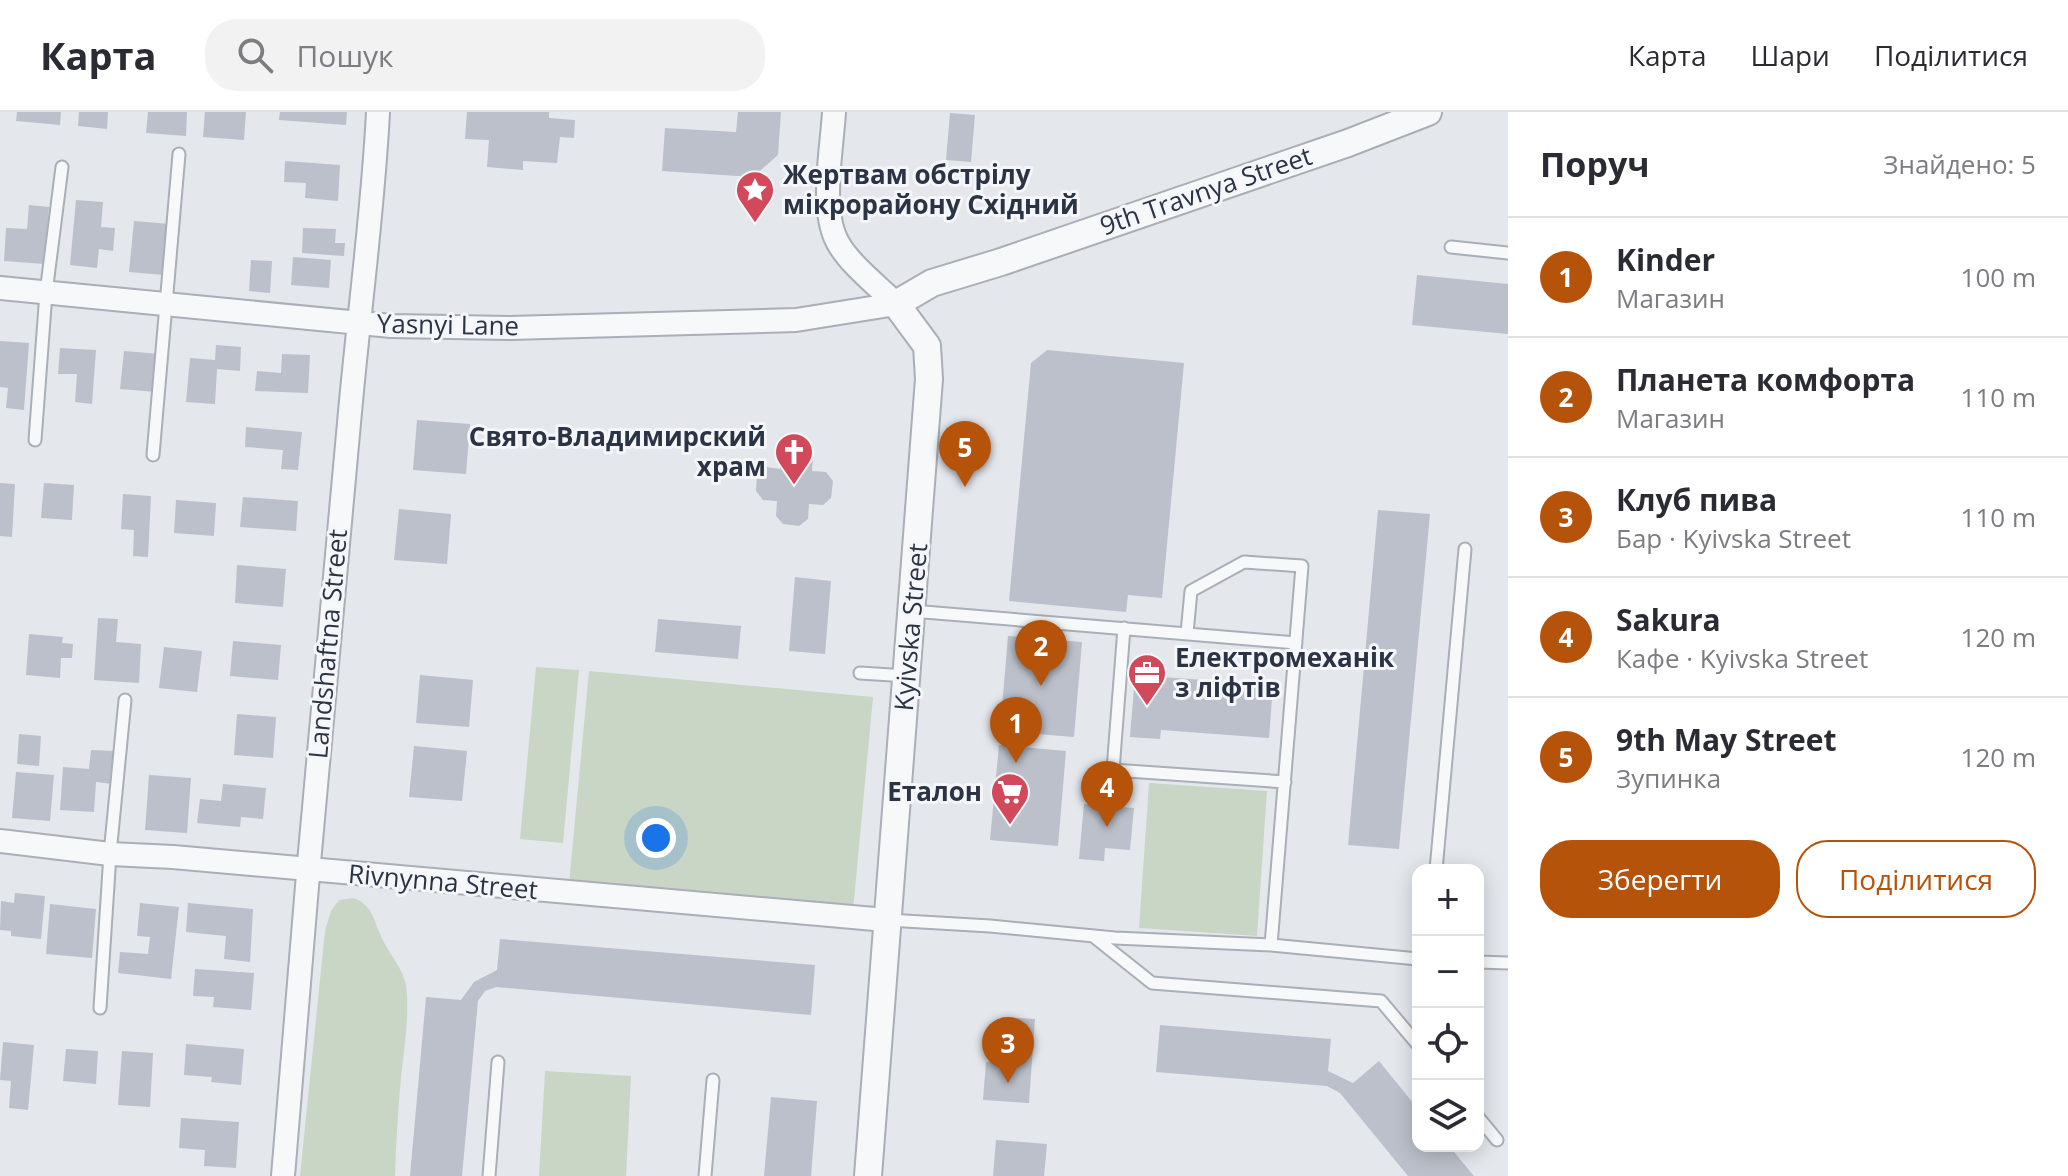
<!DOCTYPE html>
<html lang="uk">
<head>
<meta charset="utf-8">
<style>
  :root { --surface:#fff; --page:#f2f2f3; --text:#2b2b33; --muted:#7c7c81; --line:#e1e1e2; --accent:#b45309 }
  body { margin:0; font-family:"Open Sans",sans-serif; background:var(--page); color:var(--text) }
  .controls { position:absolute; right:24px; bottom:24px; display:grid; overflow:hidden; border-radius:16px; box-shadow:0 4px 20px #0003 }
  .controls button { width:72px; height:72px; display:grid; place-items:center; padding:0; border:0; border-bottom:2px solid var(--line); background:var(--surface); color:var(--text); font:40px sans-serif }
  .you { position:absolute; left:656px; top:726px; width:28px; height:28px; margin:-20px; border:6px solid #fff; border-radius:50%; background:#1a73e8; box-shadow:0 0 0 12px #1a73e833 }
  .badge { display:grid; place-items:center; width:52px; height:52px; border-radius:50%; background:var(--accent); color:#fff; font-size:26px; font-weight:700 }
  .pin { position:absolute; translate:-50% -66px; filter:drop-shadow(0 2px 4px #0008) }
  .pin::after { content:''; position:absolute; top:42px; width:28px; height:24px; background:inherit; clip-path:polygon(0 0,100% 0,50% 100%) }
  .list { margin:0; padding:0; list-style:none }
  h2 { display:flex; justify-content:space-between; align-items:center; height:104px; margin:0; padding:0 32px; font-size:34px }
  h2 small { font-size:26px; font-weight:400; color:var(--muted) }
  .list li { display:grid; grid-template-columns:52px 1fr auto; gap:24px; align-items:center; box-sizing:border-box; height:120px; padding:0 32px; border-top:2px solid var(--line) }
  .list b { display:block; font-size:30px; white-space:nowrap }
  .list p { margin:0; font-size:26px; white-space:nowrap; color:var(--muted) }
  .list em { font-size:26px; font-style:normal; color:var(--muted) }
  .actions { display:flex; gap:16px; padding:24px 32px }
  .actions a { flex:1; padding:18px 0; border:2px solid var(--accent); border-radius:32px; text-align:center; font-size:28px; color:var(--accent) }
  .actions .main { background:var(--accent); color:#fff }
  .icon { flex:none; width:44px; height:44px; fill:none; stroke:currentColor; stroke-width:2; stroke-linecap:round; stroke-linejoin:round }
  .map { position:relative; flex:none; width:1508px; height:1064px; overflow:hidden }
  header { display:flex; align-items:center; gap:48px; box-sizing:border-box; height:112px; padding:0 40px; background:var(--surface); border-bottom:2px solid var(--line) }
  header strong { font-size:38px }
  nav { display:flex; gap:44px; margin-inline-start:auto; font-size:28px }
  .search { width:560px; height:72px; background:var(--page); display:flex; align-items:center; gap:20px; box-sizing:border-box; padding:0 28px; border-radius:32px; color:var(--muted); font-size:30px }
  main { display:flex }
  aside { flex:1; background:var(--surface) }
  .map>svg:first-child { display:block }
  .green { fill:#c9d6c5 }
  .building { fill:#bbc0ca }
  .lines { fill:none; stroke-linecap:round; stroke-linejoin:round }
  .service-casing { stroke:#a9aeb7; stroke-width:15 }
  .minor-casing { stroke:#a9aeb7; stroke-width:26 }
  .tertiary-casing { stroke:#a9aeb7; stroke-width:30 }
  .service { stroke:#f7f8fa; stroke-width:11 }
  .minor { stroke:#f7f8fa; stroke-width:22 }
  .tertiary { stroke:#f7f8fa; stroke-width:26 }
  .labels { text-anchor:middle; stroke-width:6; stroke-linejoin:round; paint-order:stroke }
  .poi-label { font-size:26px; font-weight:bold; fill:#2b3445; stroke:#f4f6f9; text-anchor:start }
  .street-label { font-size:26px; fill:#2b3445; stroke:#f4f6f9 }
</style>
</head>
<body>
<header>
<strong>Карта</strong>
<div class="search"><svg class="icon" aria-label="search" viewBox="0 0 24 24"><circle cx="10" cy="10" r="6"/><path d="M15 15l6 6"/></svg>Пошук</div>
<nav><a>Карта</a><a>Шари</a><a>Поділитися</a></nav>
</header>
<main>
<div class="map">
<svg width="1508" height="1064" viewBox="0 0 1508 1064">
  <rect width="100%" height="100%" fill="#e4e7ec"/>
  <path class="green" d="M536 555 579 558 563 731 520 727Z
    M589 559 873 585 853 799 569 772Z
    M1149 671 1267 679 1257 824 1139 816Z
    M354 786C373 794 373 807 381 824 388 841 402 854 406 873 410 904 404 935 401 966 398 998 396 1031 395 1064H300L325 819 331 799 339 788Z
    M545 959 631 964 626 1064H539Z"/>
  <path class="building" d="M17 0H61L60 13 16 9Z
    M79 0H108L107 17 78 14Z
    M148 0H187L186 24 146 21Z
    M205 0H246L244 28 203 25Z
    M280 0H347L346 13 279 8Z
    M467 0H549V6L575 8 574 26 560 25 557 51 523 49V58L487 55 489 28 465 27Z
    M738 0H781L778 43 753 65 662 59 665 16 736 20Z
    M950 1 975 3 971 50 946 48Z
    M285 49 340 53 338 89 305 86 306 71 284 70Z
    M76 88 103 90 101 115 115 116 113 139 99 137 97 156 70 153Z
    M29 93 49 95 44 152 4 149 6 116 27 117Z
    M134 109 170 112 164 163 129 160Z
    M303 116 336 117 335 131H345L344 144 302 141Z
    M293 145 331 148 329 176 291 173Z
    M251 148 272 149 270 181 249 179Z
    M1417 163 1508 172V222L1412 213Z
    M0 229 29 231 24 298 6 296 8 276 0 275Z
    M216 233 241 235 240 259 217 257 215 292 186 290 190 246 215 248Z
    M60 236 96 238 92 292 75 290 77 262H58Z
    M1047 238 1184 251 1162 486 1128 483 1126 500 1009 489 1031 251Z
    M124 239 160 242 156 280 120 277Z
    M282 242 310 243 308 281 255 279 257 259 281 261Z
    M417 308 470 312 466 362 413 358Z
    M246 315 302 320 298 358 281 357 283 338 245 335Z
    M789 335 806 336 813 344 812 359 826 360 833 369 831 386 823 393 809 392 808 407 799 414 783 412 776 404 777 389 763 388 756 379 757 362 766 355 780 357 781 342Z
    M0 371 15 372 12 425 0 424Z
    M44 371 74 373 72 408 41 406Z
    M123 382 151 384 148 445 133 444 134 418 121 417Z
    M243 385 298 389 296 419 240 415Z
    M176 388 216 391 214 424 174 421Z
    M399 397 451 402 447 452 394 448Z
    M1378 398 1430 402 1399 737 1348 733Z
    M237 453 286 457 283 495 235 491Z
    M795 465 831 469 825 542 789 539Z
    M98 506 118 507 116 530 141 532 139 571 94 568Z
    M658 507 741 514 738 547 655 540Z
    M29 522 63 525 62 531 73 532 72 546H61L60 566 26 563Z
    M1008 524 1082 530 1074 625 1000 619Z
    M233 529 281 533 278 568 230 564Z
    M164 535 202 539 197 580 159 576Z
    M420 563 473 568 469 615 416 611Z
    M1135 563 1273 573 1269 626 1161 618 1160 627 1130 625Z
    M237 602 276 605 273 646 234 643Z
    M19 622 41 624 39 654 17 652Z
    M999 633 1066 639 1058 734 990 728Z
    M414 634 467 639 462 689 409 685Z
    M91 638 115 639 112 672 96 670 94 700 60 698 63 655 89 657Z
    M16 660 54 663 50 709 12 706Z
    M149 663 191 666 187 721 145 718Z
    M223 672 266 676 263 707 241 705 240 715 197 711 200 687 221 689Z
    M1084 692 1134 696 1130 738 1105 736 1104 749 1079 747Z
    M15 781 45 784 41 827 11 824V819L0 818 1 789 14 791Z
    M140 791 179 795 171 867 118 861 120 840 148 842 150 825 137 824Z
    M188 791 253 797 250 850 224 847 226 824 186 820Z
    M50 792 96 797 92 846 46 842Z
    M500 827 815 853 811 903 496 875 485 879 478 889 462 1064H410L426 885 461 888 474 870 497 858Z
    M195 857 254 861 251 898 213 895 214 885 193 884Z
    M1002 905 1035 907 1029 991 983 988 986 950 999 951Z
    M1160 913 1331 927 1328 959 1353 971 1379 949 1418 997V1034H1449L1474 1064H1408L1340 981 1327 974 1156 960Z
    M3 930 34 933 28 998 9 996 11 969 0 968Z
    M186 932 244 937 241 973 211 970 212 965 184 963Z
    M66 937 98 939 96 972 63 969Z
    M122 939 153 941 150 995 118 993Z
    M771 985 817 989 811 1064H764Z
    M181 1006 239 1010 236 1056 204 1054 205 1038 179 1036Z
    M996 1028 1047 1032 1044 1064H993Z"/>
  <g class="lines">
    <g class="service-casing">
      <path id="service" d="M1451 135 1508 141
        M35 328 46 181 62 55
        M153 343 179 42
        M912 499 1296 531
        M1124 516 1113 658 1285 670
        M1187 521 1191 479 1244 450 1302 454 1271 833
        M860 561 907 564
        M1436 758 1465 437
        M888 808 990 814 1115 826 1271 833 1418 847
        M1093 824 1152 871 1381 889 1418 933
        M1478 850 1508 851
        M100 896 110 742 125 588
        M1478 1005 1497 1028
        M489 1064 498 950
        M705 1064 713 968"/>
    </g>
    <g class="minor-casing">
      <path id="minor" d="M834 0C832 36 820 96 837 129 848 151 878 174 896 192
        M0 176 391 214 510 216 796 208 896 192
        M0 729 110 742 173 745 886 808
        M283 1064C303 809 326 555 350 300 359 200 373 100 378 0"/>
    </g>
    <g class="tertiary-casing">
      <path id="tertiary" d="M868 1064 929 267 927 234 896 192 932 171 1001 150 1348 31 1428 0"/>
    </g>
    <use href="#service" class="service"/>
    <use href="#minor" class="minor"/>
    <use href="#tertiary" class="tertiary"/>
  </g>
  <defs>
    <g id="sight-pin" transform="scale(2)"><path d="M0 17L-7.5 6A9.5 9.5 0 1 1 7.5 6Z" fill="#d1495b" stroke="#f4f6f9"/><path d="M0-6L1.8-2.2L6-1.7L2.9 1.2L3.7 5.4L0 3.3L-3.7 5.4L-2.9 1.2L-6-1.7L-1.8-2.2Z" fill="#fff"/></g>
    <g id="church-pin" transform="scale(2)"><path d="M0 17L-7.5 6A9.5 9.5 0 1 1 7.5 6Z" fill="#d1495b" stroke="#f4f6f9"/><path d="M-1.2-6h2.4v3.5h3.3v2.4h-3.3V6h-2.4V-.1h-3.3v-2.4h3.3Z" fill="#fff"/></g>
    <g id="office-pin" transform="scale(2)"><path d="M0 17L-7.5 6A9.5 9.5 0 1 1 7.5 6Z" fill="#d1495b" stroke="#f4f6f9"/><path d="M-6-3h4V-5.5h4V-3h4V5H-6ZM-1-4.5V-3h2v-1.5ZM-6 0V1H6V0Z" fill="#fff"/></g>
    <g id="supermarket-pin" transform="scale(2)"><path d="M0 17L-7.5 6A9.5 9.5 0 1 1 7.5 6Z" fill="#d1495b" stroke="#f4f6f9"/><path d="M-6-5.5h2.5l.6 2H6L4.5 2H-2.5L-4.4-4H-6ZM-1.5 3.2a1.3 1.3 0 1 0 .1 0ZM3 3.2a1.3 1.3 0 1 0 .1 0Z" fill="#fff"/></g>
  </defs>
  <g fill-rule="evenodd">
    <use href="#sight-pin" x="755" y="78"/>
    <use href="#church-pin" x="794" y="340"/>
    <use href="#office-pin" x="1147" y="561"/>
    <use href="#supermarket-pin" x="1010" y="680"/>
  </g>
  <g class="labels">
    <g class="poi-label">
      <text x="783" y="72">Жертвам обстрілу<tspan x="783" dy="30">мікрорайону Східний</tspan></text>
      <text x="766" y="334" text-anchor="end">Свято-Владимирский<tspan x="766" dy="30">храм</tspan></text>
      <text x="1175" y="555">Електромеханік<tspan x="1175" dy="30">з ліфтів</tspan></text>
      <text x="982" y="689" text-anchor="end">Еталон</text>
    </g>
    <g class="street-label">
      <text transform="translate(1206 79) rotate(-19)" y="9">9th Travnya Street</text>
      <text transform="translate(448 213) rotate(1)" y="9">Yasnyi Lane</text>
      <text transform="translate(911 515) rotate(-85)" y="9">Kyivska Street</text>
      <text transform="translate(328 532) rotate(-85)" y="9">Landshaftna Street</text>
      <text transform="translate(443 770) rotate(5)" y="9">Rivnynna Street</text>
    </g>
  </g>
</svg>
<div class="controls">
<button>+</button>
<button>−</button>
<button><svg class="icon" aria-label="locate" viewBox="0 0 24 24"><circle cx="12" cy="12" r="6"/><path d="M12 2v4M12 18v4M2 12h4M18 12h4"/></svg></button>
<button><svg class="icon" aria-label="layers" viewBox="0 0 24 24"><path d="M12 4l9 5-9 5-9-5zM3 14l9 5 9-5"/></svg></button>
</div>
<div class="you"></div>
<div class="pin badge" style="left:1016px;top:651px">1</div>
<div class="pin badge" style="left:1041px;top:574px">2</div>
<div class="pin badge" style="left:1008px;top:971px">3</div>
<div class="pin badge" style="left:1107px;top:715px">4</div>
<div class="pin badge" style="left:965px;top:375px">5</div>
</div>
<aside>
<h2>Поруч<small>Знайдено: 5</small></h2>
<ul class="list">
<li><span class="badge">1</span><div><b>Kinder</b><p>Магазин</p></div><em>100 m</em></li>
<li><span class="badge">2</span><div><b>Планета комфорта</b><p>Магазин</p></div><em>110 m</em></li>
<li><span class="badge">3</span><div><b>Клуб пива</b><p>Бар · Kyivska Street</p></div><em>110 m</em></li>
<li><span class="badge">4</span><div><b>Sakura</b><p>Кафе · Kyivska Street</p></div><em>120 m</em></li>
<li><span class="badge">5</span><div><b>9th May Street</b><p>Зупинка</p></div><em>120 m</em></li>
</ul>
<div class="actions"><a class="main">Зберегти</a><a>Поділитися</a></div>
</aside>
</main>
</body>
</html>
